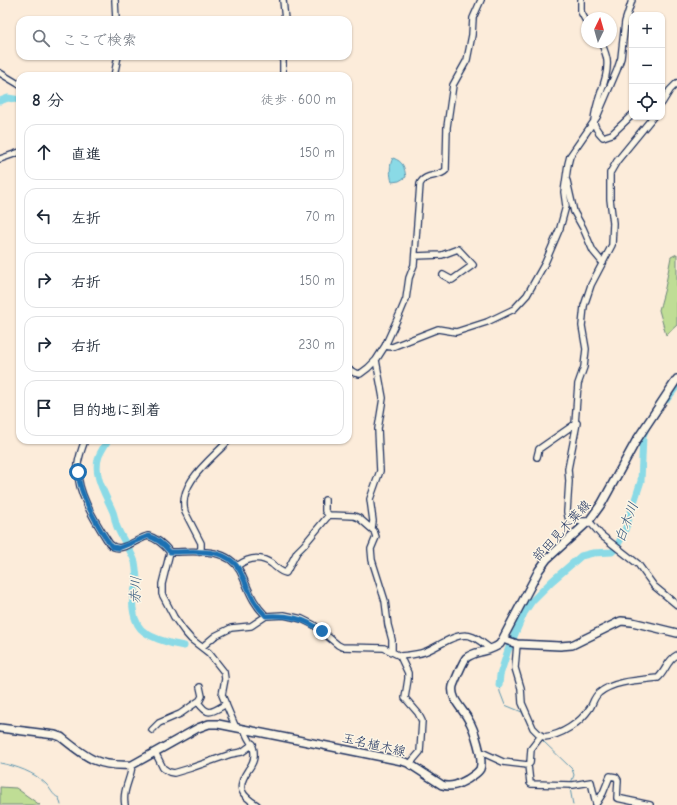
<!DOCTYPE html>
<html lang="ja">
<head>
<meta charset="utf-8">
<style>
  :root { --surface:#fff; --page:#f2f2f3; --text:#1f2937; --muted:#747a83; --line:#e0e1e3 }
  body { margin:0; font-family:"Comic Neue","Klee One",sans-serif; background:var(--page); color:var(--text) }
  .controls { position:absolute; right:12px; top:12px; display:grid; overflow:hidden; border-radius:8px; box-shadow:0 1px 3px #0004 }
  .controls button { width:36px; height:36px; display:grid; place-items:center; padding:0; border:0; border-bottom:1px solid var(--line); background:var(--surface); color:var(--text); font:20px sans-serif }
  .compass { position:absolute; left:581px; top:12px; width:36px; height:36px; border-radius:50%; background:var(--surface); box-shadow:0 1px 3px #0004; rotate:5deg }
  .stop { position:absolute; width:12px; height:12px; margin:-9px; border:3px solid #1f6fb2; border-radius:50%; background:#fff }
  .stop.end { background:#1f6fb2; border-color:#fff; box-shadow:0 1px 4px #0008 }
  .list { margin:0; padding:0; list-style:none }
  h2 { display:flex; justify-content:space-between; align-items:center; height:52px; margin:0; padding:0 16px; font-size:17px }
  h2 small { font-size:13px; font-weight:400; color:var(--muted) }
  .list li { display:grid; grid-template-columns:26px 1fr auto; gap:12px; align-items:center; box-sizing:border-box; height:56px; margin:0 8px 8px; padding:0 8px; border:1px solid var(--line); border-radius:12px }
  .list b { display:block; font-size:15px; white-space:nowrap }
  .list em { font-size:13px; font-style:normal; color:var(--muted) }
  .icon { flex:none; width:22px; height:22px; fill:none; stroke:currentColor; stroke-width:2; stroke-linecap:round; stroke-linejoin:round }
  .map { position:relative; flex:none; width:677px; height:805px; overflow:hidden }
  .search { position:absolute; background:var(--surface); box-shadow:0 1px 3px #0004; left:16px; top:16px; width:336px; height:44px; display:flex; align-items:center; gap:10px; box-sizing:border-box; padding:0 14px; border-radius:12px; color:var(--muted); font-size:15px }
  .panel { position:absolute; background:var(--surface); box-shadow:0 1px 3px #0004; left:16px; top:72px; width:336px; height:372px; border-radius:12px }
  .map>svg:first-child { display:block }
  .green { fill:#bfdd95; stroke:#6d867a }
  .water { fill:#8adae6; stroke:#5e96b0 }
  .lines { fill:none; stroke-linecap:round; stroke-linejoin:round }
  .stream { stroke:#5e96b0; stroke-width:1 }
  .river { stroke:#8adae6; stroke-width:7 }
  .minor-casing { stroke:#1b2f5e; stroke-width:8 }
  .major-casing { stroke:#1b2f5e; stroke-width:10 }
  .minor { stroke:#fcf5e5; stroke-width:5.5 }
  .major { stroke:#fcf5e5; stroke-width:7 }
  .route { stroke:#1f6fb2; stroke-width:5 }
  .labels { text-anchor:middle; stroke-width:3; stroke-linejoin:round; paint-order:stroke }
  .street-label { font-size:13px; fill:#1b2f5e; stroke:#fcf5e5 }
  .water-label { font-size:14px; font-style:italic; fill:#375a80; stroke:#fcf5e5 }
</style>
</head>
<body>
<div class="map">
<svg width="677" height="805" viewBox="0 0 677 805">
  <rect width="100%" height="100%" fill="#fcecda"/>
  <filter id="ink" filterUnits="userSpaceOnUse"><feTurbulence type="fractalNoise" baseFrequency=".025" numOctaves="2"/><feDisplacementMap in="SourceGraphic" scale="8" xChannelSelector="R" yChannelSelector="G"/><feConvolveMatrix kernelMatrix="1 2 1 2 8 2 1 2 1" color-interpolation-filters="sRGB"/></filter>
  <g filter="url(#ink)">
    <path class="green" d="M677 254V325L666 335 659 310 665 288 671 257Z
      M0 787 16 788 40 805H1L0 803Z"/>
    <path class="water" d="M393 158C404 162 404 167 406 177L399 181 392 182C390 176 389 164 393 158Z"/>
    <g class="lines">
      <path class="stream" d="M499 685 500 692 505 705 522 712 528 724
        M542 740 572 769 574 775 571 783
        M0 763C16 766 34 772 46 784 51 789 52 795 59 798L61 805
        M570 788 573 805"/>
      <path class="river" d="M0 101 8 98 20 100
        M667 399 677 386
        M108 440C105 445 101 451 99 456 92 475 106 495 113 512 115 517 115 524 118 529 123 541 131 550 135 562 136 568 137 577 137 583 136 587 134 589 134 592 131 602 133 616 138 625 144 637 171 644 184 646
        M499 685 500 675 508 650 524 613 532 601 552 581 581 556 593 553 612 552 616 548 624 533 641 481 643 436 646 428"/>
      <g class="minor-casing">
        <path id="minor" d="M115 0 116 20
          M283 0 285 20
          M581 0V12L587 23
          M601 42C603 47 606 53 607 60 609 80 595 100 594 121 594 127 599 133 603 137L612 134 632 115
          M0 73 20 85
          M114 76 118 56
          M283 76V56
          M662 103 670 90 677 83
          M653 117 617 161 610 173V199L613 223 612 245 591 285 584 306 582 326 586 349 584 367 578 384 575 424 577 423 568 469 569 481 567 512 568 517 571 521H589L601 535 638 564 654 586 677 605
          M0 159 20 152
          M567 181 574 212 583 228 593 251 603 263
          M415 256 442 255 458 249 473 265 452 280 443 275
          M385 346 392 347 397 345 438 329 456 332 487 322 514 309 527 295 545 263 560 228 566 206 564 192 568 164 570 156 597 117 617 70 621 58 625 22 632 0
          M348 369 355 373 360 374 368 368 376 360
          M85 440C82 448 79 456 78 464 75 491 95 521 109 543 119 556 137 538 148 536 156 538 165 546 170 552L162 584V594L174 617 184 631 191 639 209 653 224 672 225 679 222 695 236 728
          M537 457 539 449 575 424
          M325 500V511L329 515 354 516 359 518 374 531 376 537 371 549 372 560 385 601 388 625 392 640V651
          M372 528 373 521 370 499 380 471 378 429 383 398 376 360 385 346 401 311 406 299 409 278 414 265 420 184C425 173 439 178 446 170L447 127 453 85 467 60 472 35 473 18 481 0
          M170 552C193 552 227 546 240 571 249 589 251 601 266 616
          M199 552 201 548V543L185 512C177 483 212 459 229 440
          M237 566C248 558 260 555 272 564 277 568 280 572 286 573L297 552 304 545 329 515
          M517 644 515 668 521 688 522 703 533 728 539 734 544 737C562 735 580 723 590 708 593 703 594 697 599 693 613 681 640 680 658 678 666 671 667 660 677 655
          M202 647 215 636 231 628 251 626 266 616 284 615 302 619 314 625 338 645 342 647 384 648 400 656 408 673V679L405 698 418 713 422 721 420 752 414 759 410 764
          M400 656C408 655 416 655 424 652 439 647 457 630 473 637 480 640 486 646 491 649
          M198 702C208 717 212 712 226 704
          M152 730 159 723 180 714 200 700 202 696 200 687
          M245 730C247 741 255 743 254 756 254 762 251 766 248 770 236 788 241 795 257 805
          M479 751 503 762 511 763 528 765 530 783 531 784 573 785 591 782 596 804 603 793 610 776 616 777 618 780 617 798 650 805
          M155 752 163 768 169 772 174 773 191 768 231 754 242 752 253 744
          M528 765 530 763 531 749 541 736
          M125 805C122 790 131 779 132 765"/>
      </g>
      <g class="major-casing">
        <path id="major" d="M503 639 517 644 560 646 572 645 621 621 632 622 677 633
          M0 728 55 735 61 737C87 758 97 767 132 765L198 728 209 724H218L402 761 408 763 442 785C452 788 459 784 468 779 472 776 477 774 480 769 484 759 474 728 468 719 463 709 450 699 453 686 455 681 463 662 466 658 470 655 476 653 480 652 488 650 494 649 500 644L539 570 547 559 589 521 602 503 636 441 677 379"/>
      </g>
      <use href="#minor" class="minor"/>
      <use href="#major" class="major"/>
    </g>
  </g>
  <g class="lines" filter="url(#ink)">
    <path class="route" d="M78 472C79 494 99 529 112 547L119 548 148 536C156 538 165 546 170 552 193 552 227 546 240 571 249 589 251 601 266 616 288 615 304 618 322 631"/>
  </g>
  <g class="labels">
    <g class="street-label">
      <text transform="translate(561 530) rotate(-47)" y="5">部田見木葉線</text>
      <text transform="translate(374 744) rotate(13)" y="5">玉名植木線</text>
    </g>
    <g class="water-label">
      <text transform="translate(626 522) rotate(-69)" y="5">白木川</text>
      <text transform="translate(135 590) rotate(-87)" y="5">赤川</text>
    </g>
  </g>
</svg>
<div class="controls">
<button>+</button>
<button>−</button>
<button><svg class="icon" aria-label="locate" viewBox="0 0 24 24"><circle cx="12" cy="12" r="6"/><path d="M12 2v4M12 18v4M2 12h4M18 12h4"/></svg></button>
</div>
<svg class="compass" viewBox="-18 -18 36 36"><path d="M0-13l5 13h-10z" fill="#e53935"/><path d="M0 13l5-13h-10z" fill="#747a83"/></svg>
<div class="stop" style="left:78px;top:472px"></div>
<div class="stop end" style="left:322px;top:631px"></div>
<div class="search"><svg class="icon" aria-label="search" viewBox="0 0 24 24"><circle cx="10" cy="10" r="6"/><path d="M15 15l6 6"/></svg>ここで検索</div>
<section class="panel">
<h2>8 分<small>徒歩 · 600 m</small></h2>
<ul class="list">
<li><svg class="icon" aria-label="ahead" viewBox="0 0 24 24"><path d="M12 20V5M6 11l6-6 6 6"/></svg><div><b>直進</b></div><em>150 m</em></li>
<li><svg class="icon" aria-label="left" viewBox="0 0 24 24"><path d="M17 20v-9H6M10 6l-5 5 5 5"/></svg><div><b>左折</b></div><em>70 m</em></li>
<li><svg class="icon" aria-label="right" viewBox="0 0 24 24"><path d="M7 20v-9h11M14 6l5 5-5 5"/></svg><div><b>右折</b></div><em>150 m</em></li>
<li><svg class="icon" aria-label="right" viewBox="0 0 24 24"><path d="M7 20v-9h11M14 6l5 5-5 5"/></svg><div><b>右折</b></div><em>230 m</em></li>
<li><svg class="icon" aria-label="arrive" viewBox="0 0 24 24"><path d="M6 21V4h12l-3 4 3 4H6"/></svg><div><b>目的地に到着</b></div></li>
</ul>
</section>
</div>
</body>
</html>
